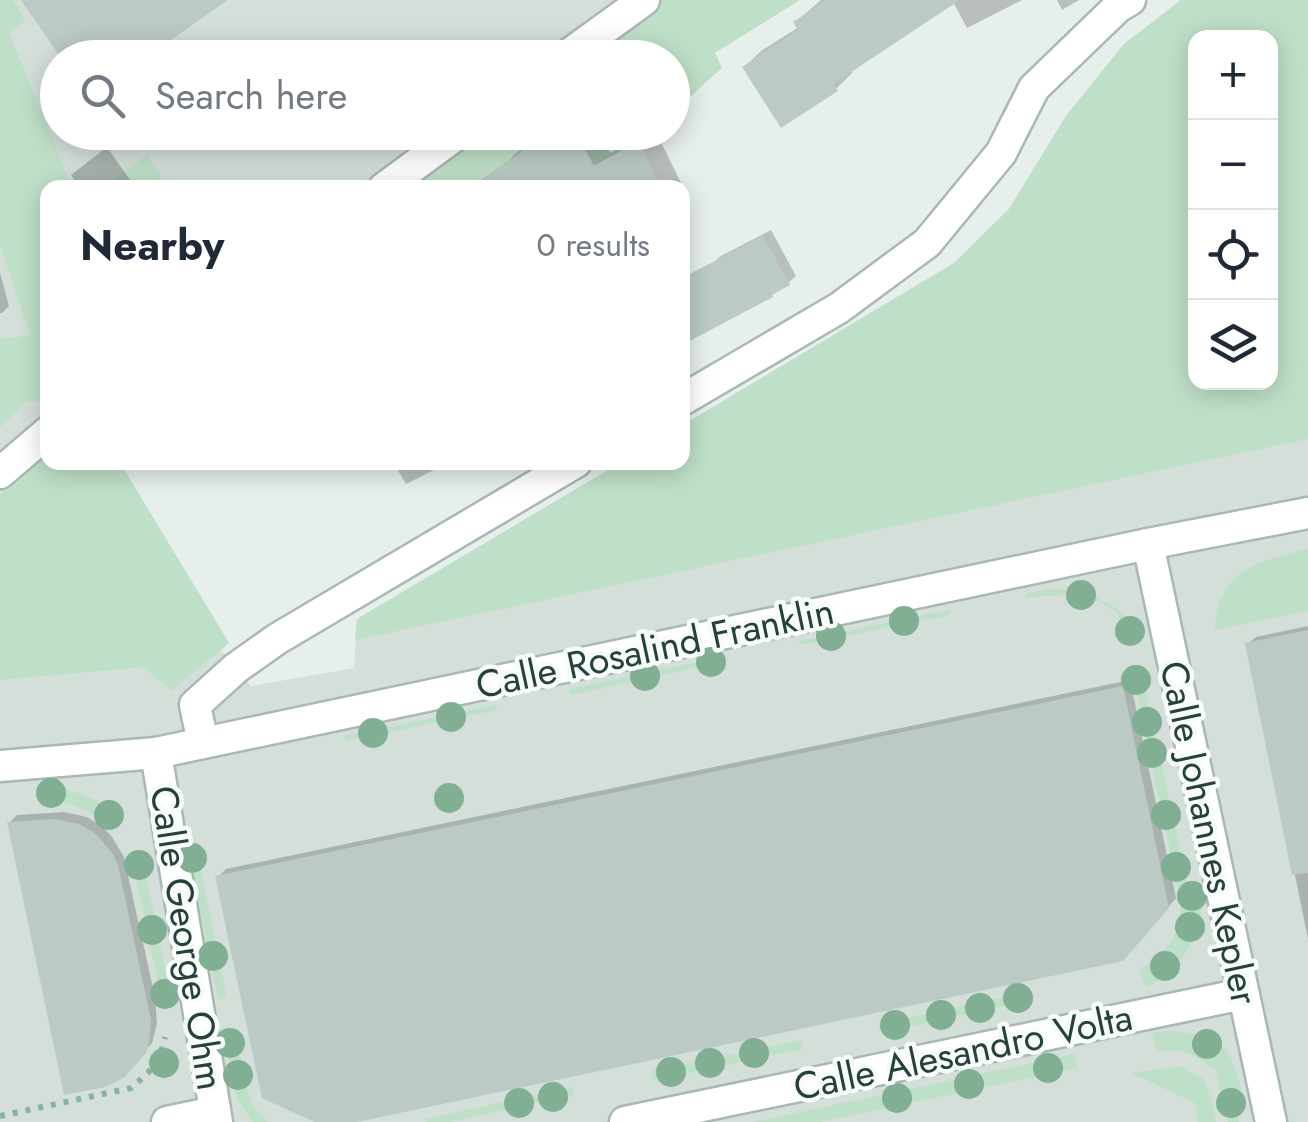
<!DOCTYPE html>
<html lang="en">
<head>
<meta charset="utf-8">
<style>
  :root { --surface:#fff; --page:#f2f2f3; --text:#1f2937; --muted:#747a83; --line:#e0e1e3 }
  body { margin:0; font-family:Jost,sans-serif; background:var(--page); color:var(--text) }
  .controls { position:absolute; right:30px; top:30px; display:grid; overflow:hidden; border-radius:20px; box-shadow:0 5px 25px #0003 }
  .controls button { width:90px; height:90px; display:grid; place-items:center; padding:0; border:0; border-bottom:2px solid var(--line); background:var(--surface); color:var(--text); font:50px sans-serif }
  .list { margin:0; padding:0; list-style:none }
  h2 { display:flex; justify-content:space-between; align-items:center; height:130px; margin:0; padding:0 40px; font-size:42px }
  h2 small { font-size:32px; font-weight:400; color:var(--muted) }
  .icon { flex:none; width:55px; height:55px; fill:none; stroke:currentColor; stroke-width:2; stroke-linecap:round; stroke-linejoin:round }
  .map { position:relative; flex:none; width:1308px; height:1122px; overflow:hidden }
  .search { position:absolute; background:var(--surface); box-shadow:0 5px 25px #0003; left:40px; top:40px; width:650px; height:110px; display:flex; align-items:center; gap:25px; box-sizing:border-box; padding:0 35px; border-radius:55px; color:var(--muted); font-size:38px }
  .panel { position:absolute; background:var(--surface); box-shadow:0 5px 25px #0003; left:40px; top:180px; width:650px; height:290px; border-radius:20px }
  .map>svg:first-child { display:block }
  .built { fill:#d4dfda; fill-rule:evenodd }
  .green { fill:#bfe0c8; fill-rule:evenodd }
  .shadow { fill:#0003 }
  .building { fill:#bbcac4 }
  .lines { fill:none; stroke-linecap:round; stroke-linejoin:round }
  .minor-casing { stroke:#a8b8b2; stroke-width:35 }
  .tertiary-casing { stroke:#a8b8b2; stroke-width:35 }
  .path { stroke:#86b3a5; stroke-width:6; stroke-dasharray:5 8; stroke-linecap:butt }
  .minor { stroke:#fff; stroke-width:30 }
  .tertiary { stroke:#fff; stroke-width:30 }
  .tree { fill:#80af93 }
  .labels { text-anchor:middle; stroke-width:9; stroke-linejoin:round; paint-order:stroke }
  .street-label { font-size:38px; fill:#24423a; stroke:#f7fbf9 }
</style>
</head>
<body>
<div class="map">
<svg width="1308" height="1122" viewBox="0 0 1308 1122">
  <rect width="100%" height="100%" fill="#e6efeb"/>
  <path class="built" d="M0 0H732L652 57 58 58V132L550 133 468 187 48 188V462L120 463 229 643 221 650 251 686 354 668 357 619 620 463 682 462 683 425 954 263 1009 209 1066 116 1124 44 1181 0H1308V1122H0ZM1196 38H1270V382H1196Z"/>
  <path class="green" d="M0 0H13L26 20 9 32 67 175 76 187 48 188 47 401 26 402 0 427V338L30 336 0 245Z
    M659 0H800L715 53 722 68 673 112 672 58H581Z
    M1181 0H1308V439L355 640 357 619 620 463 682 462 683 425 954 263 1009 209 1066 116 1124 44ZM1196 38H1270V382H1196Z
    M478 133H550L468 187 403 188Z
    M576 133H648L638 142 593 166Z
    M147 155 162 175 154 187H123L116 177Z
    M47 452 48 462 120 463 229 643 171 691 145 667 0 680V495Z
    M1308 549V611L1215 630C1218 568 1257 562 1308 549Z
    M1048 589C1087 590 1119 601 1141 635L1126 638C1124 631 1124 621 1119 616 1099 592 1055 594 1028 598L1026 593Z
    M948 610 950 615 800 645 798 641Z
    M722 657V662L572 695 569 689Z
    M1141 669 1187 882H1199C1209 927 1186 967 1146 988L1139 970C1167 954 1180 936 1181 903L1132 671Z
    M495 705 497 710 346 741 344 736Z
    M37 789C75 788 94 795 122 820L113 828C85 808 71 802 36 799Z
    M196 846 227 997 218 1000 190 861 189 848Z
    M142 857 172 1001 162 1003 132 859Z
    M1027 992 1029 1001 881 1033 878 1024Z
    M235 1031 247 1089 253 1106 267 1122H253L237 1099 225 1032Z
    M1168 1031C1218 1034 1229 1041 1242 1089L1232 1093 1239 1122H1228L1215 1070C1193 1054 1184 1047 1157 1052L1152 1032Z
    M801 1040 803 1049 653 1080 651 1071Z
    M1075 1054 1078 1068 820 1122H754Z
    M1181 1066 1203 1079 1212 1101 1216 1122H1198L1195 1103 1131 1073Z
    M573 1087 575 1095 449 1122H426L425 1119Z"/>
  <path class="shadow" d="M821 0H951L850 70 852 73 836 89 745 67 761 51 799 27 796 22Z
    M952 0H1022L967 28Z
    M1057 0H1079L1062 10Z
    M546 132H599L610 153 647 132H656L684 189 682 190V188H509L500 169 515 154Z
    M107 147 130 180 123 188H79L71 175Z
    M771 230 796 276 788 283 712 265 719 257Z
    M0 273 9 306 2 313H0Z
    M393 462H450L406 484Z
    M1308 626V939L1248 644 1256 637Z
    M1130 680 1176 898 1131 950 344 1122H320L218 877 226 869Z
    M64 812 87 817 103 827 112 837 124 857 155 997 157 1023 152 1043 131 1067 10 822 17 815Z"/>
  <path class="building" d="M21 0H228L145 58H61Z
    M826 0H960L833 84 838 91 781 128 742 67 798 30 793 22Z
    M550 132H576L594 166 638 142 661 188H468Z
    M763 236 790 285 772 295 773 297 682 345V278Z
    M1308 630V873L1292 875 1245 643Z
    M1123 686 1169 908 1123 961 357 1122H314L262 1098 215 876Z
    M55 819 79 824 96 834 113 854 118 865 151 1020 149 1044 146 1053 124 1078 105 1087 64 1095 7 822Z"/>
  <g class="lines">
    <g class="minor-casing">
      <path id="minor" d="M564 58 644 0
        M384 188 460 132
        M682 400 839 308 927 243 1001 153 1034 88 1118 7 1130 0
        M0 473 48 432
        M1148 544 1271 1122
        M203 743 195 705 236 668 277 639 576 462
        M156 753 217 1122
        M167 1122 215 1112
        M625 1122 1243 994"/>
    </g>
    <g class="tertiary-casing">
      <path id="tertiary" d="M0 766 156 753 1148 544 1308 513"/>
    </g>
    <path class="path" d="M0 1116 131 1088 148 1073 160 1056 165 1037"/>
    <use href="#minor" class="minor"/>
    <use href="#tertiary" class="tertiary"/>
  </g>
  <g class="tree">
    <circle cx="1081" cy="595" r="15"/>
    <circle cx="904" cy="621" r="15"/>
    <circle cx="1130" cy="631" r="15"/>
    <circle cx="831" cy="636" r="15"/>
    <circle cx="711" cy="662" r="15"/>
    <circle cx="645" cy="676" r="15"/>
    <circle cx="1136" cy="680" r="15"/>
    <circle cx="451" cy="717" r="15"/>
    <circle cx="1147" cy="722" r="15"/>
    <circle cx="373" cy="733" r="15"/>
    <circle cx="1152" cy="753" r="15"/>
    <circle cx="51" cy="793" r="15"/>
    <circle cx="449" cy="798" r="15"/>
    <circle cx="109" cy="815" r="15"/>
    <circle cx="1166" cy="815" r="15"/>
    <circle cx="192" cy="858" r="15"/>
    <circle cx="139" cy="865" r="15"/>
    <circle cx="1176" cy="867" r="15"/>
    <circle cx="1192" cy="896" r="15"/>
    <circle cx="1190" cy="927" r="15"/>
    <circle cx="152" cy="930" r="15"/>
    <circle cx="213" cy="956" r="15"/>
    <circle cx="1165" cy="966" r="15"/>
    <circle cx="165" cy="994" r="15"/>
    <circle cx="1018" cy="998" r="15"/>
    <circle cx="980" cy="1008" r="15"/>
    <circle cx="941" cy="1015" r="15"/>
    <circle cx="895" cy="1025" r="15"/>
    <circle cx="230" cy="1043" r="15"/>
    <circle cx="1207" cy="1044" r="15"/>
    <circle cx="754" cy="1053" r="15"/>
    <circle cx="164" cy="1063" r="15"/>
    <circle cx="710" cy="1063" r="15"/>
    <circle cx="1048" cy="1068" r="15"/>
    <circle cx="671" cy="1072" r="15"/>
    <circle cx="238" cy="1075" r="15"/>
    <circle cx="969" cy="1084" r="15"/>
    <circle cx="553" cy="1097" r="15"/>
    <circle cx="897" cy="1098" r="15"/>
    <circle cx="519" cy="1103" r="15"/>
    <circle cx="1231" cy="1103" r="15"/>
  </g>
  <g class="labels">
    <g class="street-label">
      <text transform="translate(655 648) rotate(-12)" y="13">Calle Rosalind Franklin</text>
      <text transform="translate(1209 833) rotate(78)" y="13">Calle Johannes Kepler</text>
      <text transform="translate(187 938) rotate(81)" y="13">Calle George Ohm</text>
      <text transform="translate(963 1052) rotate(-12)" y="13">Calle Alesandro Volta</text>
    </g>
  </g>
</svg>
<div class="controls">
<button>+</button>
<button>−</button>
<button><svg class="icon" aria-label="locate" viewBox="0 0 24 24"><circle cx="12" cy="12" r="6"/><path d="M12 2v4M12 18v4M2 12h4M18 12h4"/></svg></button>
<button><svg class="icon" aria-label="layers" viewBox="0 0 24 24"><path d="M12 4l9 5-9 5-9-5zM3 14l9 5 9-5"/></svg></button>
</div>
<div class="search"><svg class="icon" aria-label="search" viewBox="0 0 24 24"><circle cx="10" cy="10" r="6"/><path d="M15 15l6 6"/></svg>Search here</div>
<section class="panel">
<h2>Nearby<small>0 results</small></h2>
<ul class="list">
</ul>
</section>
</div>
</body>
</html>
